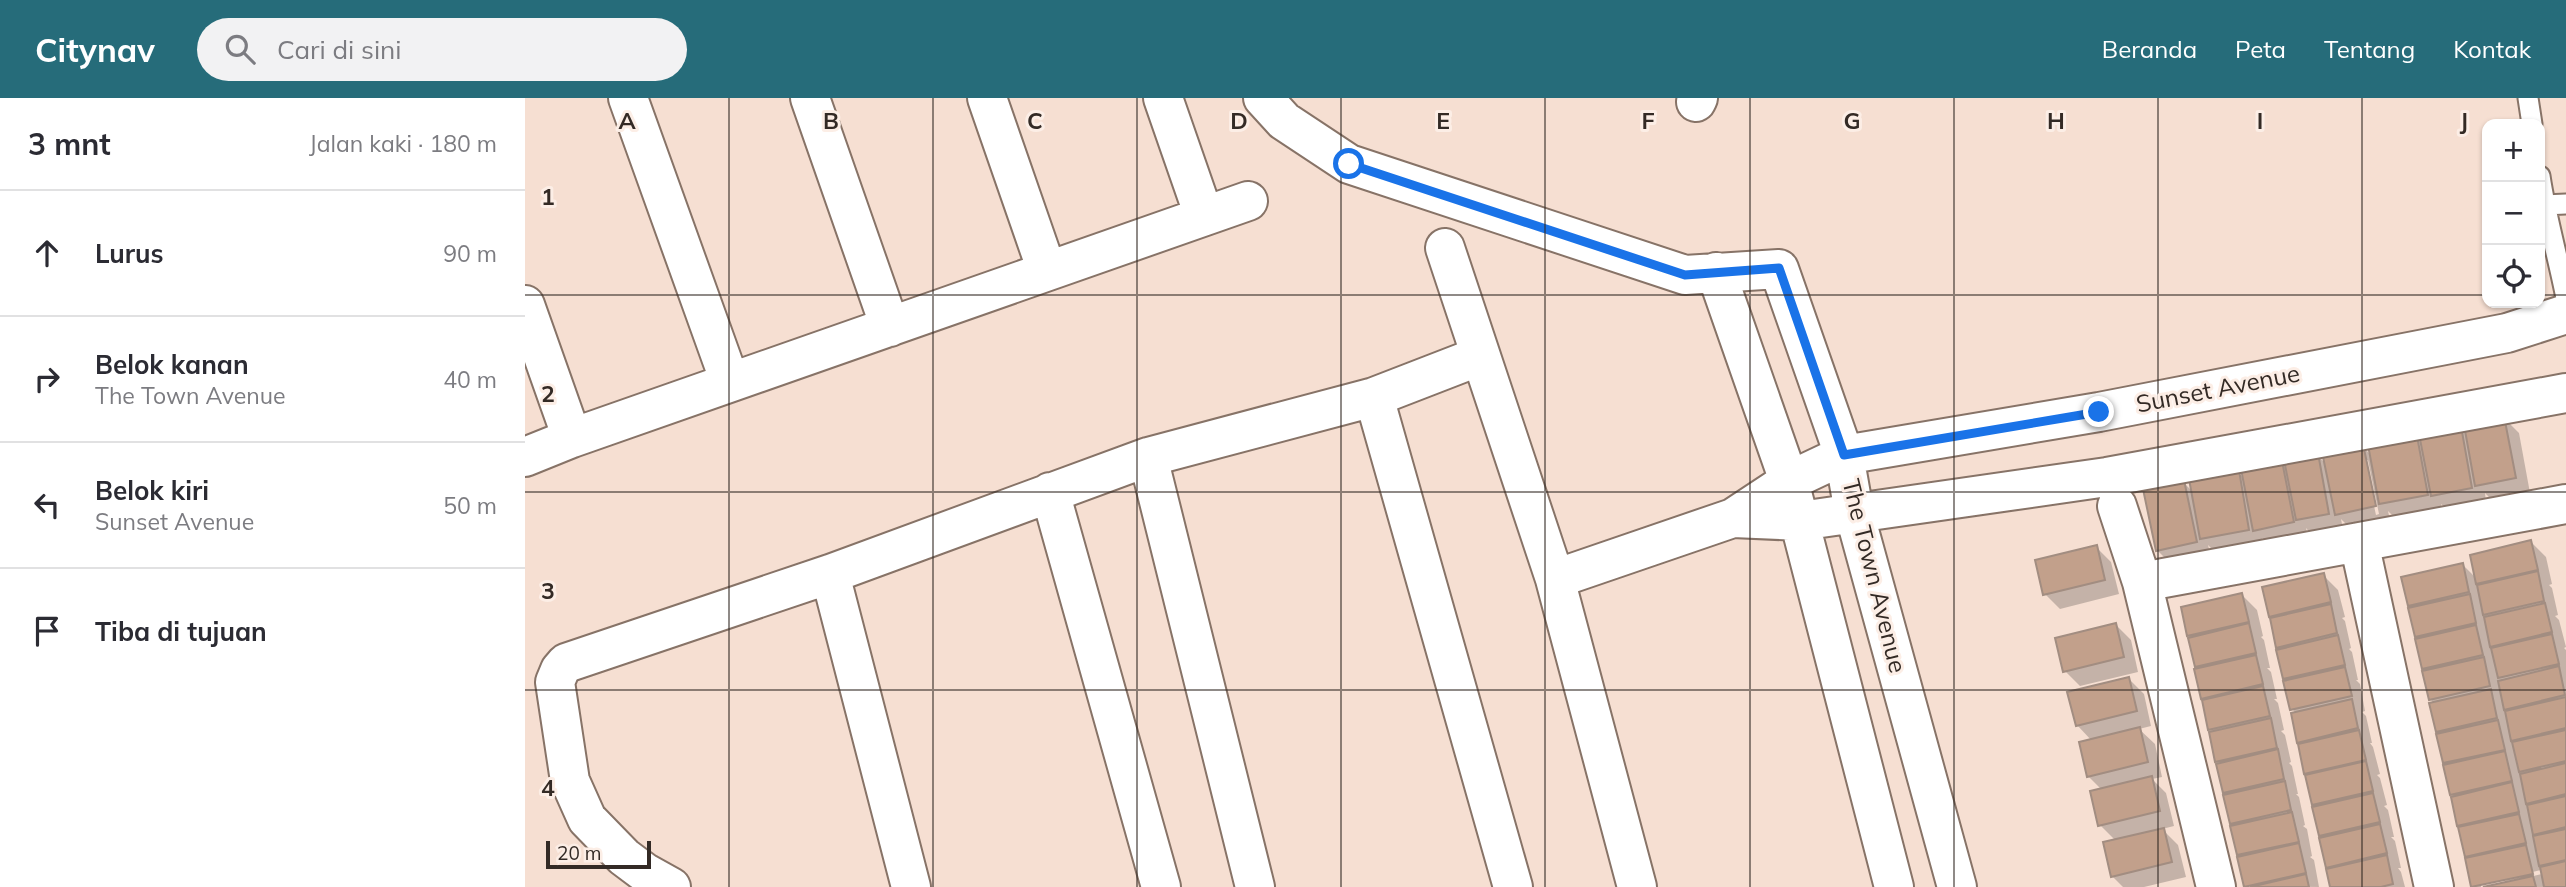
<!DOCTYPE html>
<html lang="id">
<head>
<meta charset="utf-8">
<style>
  :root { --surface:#fff; --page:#f2f2f3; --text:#2b2b33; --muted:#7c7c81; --line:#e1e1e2; --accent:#266c7a }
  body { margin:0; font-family:Mulish,sans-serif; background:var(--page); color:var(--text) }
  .controls { position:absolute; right:21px; top:21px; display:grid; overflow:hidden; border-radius:14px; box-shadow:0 2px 5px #0004 }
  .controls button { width:63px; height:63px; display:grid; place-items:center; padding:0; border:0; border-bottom:2px solid var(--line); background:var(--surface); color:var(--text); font:35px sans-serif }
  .scale { position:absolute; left:21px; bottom:18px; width:105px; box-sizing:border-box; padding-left:7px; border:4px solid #332a25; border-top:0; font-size:19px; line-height:24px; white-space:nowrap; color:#332a25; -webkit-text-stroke:5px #fceee6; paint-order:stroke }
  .stop { position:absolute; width:21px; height:21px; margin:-16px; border:5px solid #1a73e8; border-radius:50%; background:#fff }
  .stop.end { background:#1a73e8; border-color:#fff; box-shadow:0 2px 7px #0008 }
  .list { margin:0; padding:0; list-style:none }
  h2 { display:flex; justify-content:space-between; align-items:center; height:91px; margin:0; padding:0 28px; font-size:30px }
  h2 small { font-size:23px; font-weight:400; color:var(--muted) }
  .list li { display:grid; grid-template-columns:46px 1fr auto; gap:21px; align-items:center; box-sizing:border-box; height:126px; padding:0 28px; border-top:2px solid var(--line) }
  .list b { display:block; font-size:26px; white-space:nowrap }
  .list p { margin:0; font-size:23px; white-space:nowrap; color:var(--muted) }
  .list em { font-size:23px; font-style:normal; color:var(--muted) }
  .icon { flex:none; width:38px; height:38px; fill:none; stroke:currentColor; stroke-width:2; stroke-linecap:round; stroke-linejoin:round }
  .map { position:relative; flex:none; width:2041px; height:789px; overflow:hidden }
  header { display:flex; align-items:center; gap:42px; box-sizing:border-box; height:98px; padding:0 35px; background:var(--accent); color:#fff }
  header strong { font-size:33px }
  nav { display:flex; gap:38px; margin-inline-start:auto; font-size:24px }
  .search { width:490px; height:63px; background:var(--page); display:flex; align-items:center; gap:18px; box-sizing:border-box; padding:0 24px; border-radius:38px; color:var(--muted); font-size:26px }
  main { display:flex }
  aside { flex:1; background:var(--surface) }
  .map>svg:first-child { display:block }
  .shadow { fill:#0003; fill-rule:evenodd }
  .building { fill:#c2a08b; stroke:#a28d81; stroke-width:2 }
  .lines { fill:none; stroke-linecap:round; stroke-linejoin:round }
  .service-casing { stroke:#877367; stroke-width:23 }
  .minor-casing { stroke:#877367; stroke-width:42 }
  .service { stroke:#fff; stroke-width:19 }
  .minor { stroke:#fff; stroke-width:38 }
  .route { stroke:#1a73e8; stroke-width:9 }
  .grid { fill:none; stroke:#332a25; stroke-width:2; stroke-opacity:0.55 }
  .labels { text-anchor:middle; stroke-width:6; stroke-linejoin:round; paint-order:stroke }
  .street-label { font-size:24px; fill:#332a25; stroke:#fceee6 }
  .grid-label { font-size:23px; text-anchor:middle; font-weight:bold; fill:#332a25; stroke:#fceee6; stroke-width:6; stroke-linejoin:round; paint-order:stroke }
</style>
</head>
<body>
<header>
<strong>Citynav</strong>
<div class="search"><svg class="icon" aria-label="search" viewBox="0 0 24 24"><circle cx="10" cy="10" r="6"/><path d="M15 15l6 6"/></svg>Cari di sini</div>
<nav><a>Beranda</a><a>Peta</a><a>Tentang</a><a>Kontak</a></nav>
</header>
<main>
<aside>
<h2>3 mnt<small>Jalan kaki · 180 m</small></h2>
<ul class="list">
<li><svg class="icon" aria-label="ahead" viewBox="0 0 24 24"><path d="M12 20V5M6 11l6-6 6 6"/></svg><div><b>Lurus</b></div><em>90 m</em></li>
<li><svg class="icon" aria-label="right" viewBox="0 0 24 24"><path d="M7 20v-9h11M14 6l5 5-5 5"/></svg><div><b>Belok kanan</b><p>The Town Avenue</p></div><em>40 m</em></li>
<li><svg class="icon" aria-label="left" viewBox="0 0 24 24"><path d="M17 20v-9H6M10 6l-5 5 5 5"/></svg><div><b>Belok kiri</b><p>Sunset Avenue</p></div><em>50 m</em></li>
<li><svg class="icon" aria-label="arrive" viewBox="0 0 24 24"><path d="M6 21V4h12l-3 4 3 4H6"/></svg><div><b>Tiba di tujuan</b></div></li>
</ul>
</aside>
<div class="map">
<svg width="2041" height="789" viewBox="0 0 2041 789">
  <rect width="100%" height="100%" fill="#f6dfd2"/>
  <path class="shadow" d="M1979 320 1994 335 2005 395 1967 402 1960 395 1961 404 1923 412 1916 406 1917 412 1870 420 1863 413 1865 422 1826 431 1816 421 1818 431 1787 437 1781 430 1783 439 1744 447 1737 440 1738 446 1691 455 1683 447 1686 459 1647 467 1632 452 1658 384 1668 394 1713 374 1719 380 1757 365 1763 371 1792 357 1801 366 1837 348 1846 357 1892 340 1898 345 1935 330 1942 337ZM1839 362H1843L1854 416 1851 417Z
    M2006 444 2021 459 2027 486 2024 487 2027 490 2033 517 2030 518 2034 522 2041 549 2039 550 2041 552V789H1959L2017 776 2016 772 1956 786V789H1948L1931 700 1927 696 1916 637 1913 633 1910 606 1906 602 1901 573 1898 570 1895 542 1891 538 1888 511 1884 507 1937 466 1952 481Z
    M1571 449 1586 464 1594 496 1535 511 1520 496Z
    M1798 477 1813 492 1820 519 1817 520 1820 523 1826 550 1824 551 1827 554 1833 582H1831L1835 586 1840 613 1837 614 1841 618 1847 645H1845L1848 649 1855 676 1852 677 1855 680 1862 707 1859 708 1863 712 1869 739H1866L1870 743 1876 770H1873L1876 774 1880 789H1807L1791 709 1788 706 1777 647 1774 644 1771 615 1767 611 1756 552 1753 549 1749 521 1746 518Z
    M1717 497 1732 512 1738 538 1736 539 1739 542 1745 570H1742L1746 574 1752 601H1749L1753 605 1759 632 1756 633 1760 637 1766 664 1764 665 1767 668 1773 696H1771L1774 699 1780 727 1778 728 1782 731 1787 758 1785 759 1789 762 1794 789 1721 788 1710 729 1706 725 1703 698 1699 694 1696 666 1692 663 1689 635 1685 631 1681 603 1678 600 1675 572 1671 568 1658 510Z
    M1591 527 1606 542 1613 574 1555 588 1540 573Z
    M1604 581 1619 596 1626 628 1614 631 1630 646 1637 679 1627 681 1641 695 1649 728 1637 731 1653 747 1661 779 1619 789H1598L1587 778 1591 743 1575 727 1577 692 1563 678 1567 643 1552 627Z"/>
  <path class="building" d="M1979 318 1991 380 1950 388 1939 327Z
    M1936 328 1947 390 1906 398 1894 336Z
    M1892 338 1903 397 1854 406 1843 347Z
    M1838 346 1851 408 1810 417 1797 354Z
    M1793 355 1804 416 1771 422 1759 362Z
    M1757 363 1769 424 1728 433 1716 371Z
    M1714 372 1724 432 1675 441 1664 381Z
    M1659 382 1672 444 1631 453 1618 391Z
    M2006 442 2013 472 1951 486 1945 457Z
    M1572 447 1580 482 1518 497 1510 462Z
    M1938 465 1944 494 1883 508 1876 479Z
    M2013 473 2019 503 1958 517 1952 487Z
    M1799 475 1806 504 1744 519 1737 489Z
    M1717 495 1724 524 1662 538 1656 509Z
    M1945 496 1951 525 1890 539 1883 510Z
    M2020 505 2027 534 1965 549 1959 519Z
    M1806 506 1812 535 1751 550 1745 520Z
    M1591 525 1599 559 1538 574 1530 540Z
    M1724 525 1731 555 1670 569 1663 540Z
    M1951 527 1958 557 1897 571 1890 541Z
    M2027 536 2034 566 1973 580 1966 550Z
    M1813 537 1820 567 1758 581 1751 552Z
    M1731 557 1738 586 1676 601 1669 571Z
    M1959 559 1965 588 1904 602 1897 573Z
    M2034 568 2040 597 1979 612 1973 583Z
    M1820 569 1827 598 1765 612 1758 583Z
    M1604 579 1612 613 1551 628 1542 594Z
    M1738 588 1745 618 1683 632 1677 602Z
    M1966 591 1972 620 1911 634 1904 605Z
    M2041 599V630L1986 643 1980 613Z
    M1827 601 1833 630 1772 645 1766 615Z
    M1746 620 1752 650 1690 664 1684 634Z
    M1973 622 1980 652 1918 665 1911 636Z
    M1615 629 1623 664 1562 679 1554 644Z
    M1834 632 1841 662 1779 676 1773 646Z
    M2041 632V663L1994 674 1987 644Z
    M1753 651 1759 681 1698 695 1691 666Z
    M1980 653 1987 683 1925 697 1918 667Z
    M1841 663 1848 693 1787 707 1780 677Z
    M2041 665V696L2001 706 1995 676Z
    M1627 678 1635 713 1573 728 1565 693Z
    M1760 683 1766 712 1705 726 1698 697Z
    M1987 684 1994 714 1932 728 1926 699Z
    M1848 695 1855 724 1794 738 1787 709Z
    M2041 698V729L2008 737 2002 707Z
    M1767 714 1774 744 1712 757 1705 728Z
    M1994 716 2001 745 1940 759 1933 729Z
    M1855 726 1862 755 1801 770 1794 740Z
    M1639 730 1647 764 1586 779 1578 744Z
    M2041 731V762L2014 768 2008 738Z
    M1774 745 1781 775 1719 789 1712 759Z
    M2001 747 2008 776 1946 789 1940 760Z
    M1862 757 1868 786 1856 789H1805L1801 771Z
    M2041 763V789H2019L2015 769Z
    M1781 776 1784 789H1725Z
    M2008 778 2011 789H1958Z"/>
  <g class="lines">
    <g class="service-casing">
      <path id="service" d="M2003 0 2007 26
        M2015 78C2021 119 2033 159 2041 200
        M2019 107 2041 106"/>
    </g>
    <g class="minor-casing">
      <path id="minor" d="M103 0 205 284
        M285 0 365 229
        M462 0 522 173
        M638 0 679 118
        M738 0 759 23 824 66 1160 177 1254 171 1319 357 1329 414 1432 789
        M1171 4 1173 0
        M920 150 1030 481 1112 789
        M1191 174 1264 383 1369 789
        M0 207 47 340
        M849 299 988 789
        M0 359 47 340 723 103
        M623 359 730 789
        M525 394 636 789
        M1592 408 1617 484 1691 789
        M1208 420 1275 423 1582 379 2041 295
        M1834 444 1909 789
        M305 476 386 789
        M1030 481 1208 420 1264 383 1319 357 1574 314 1982 235 2041 216
        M1617 484 2041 406
        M146 789 119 774 99 759 62 721 45 683 30 584 35 572 41 565 305 476 623 359 849 299 955 258"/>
    </g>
    <use href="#service" class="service"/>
    <use href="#minor" class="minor"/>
  </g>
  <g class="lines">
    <path class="route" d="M824 66 1160 177 1254 170 1319 357 1574 314"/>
  </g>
  <path class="grid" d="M204 0V789M408 0V789M612 0V789M816 0V789M1020 0V789M1225 0V789M1429 0V789M1633 0V789M1837 0V789M0 197H1962M2015 197H2041M0 394H2041M0 592H2041"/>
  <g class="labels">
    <g class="street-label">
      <text transform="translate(1693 291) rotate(-11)" y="8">Sunset Avenue</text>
      <text transform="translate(1349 478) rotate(76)" y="8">The Town Avenue</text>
    </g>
  </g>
  <g class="grid-label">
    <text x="102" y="31">A</text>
    <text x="306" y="31">B</text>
    <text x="510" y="31">C</text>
    <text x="714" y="31">D</text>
    <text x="918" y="31">E</text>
    <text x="1123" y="31">F</text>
    <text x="1327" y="31">G</text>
    <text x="1531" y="31">H</text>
    <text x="1735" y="31">I</text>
    <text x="1939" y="31">J</text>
    <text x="23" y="107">1</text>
    <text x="23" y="304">2</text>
    <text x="23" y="501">3</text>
    <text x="23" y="698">4</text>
  </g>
</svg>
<div class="controls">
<button>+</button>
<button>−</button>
<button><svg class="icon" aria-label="locate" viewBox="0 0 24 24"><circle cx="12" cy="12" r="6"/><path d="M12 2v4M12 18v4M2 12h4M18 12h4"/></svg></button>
</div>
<div class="scale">20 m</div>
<div class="stop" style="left:824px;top:66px"></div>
<div class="stop end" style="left:1574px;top:314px"></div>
</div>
</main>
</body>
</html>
